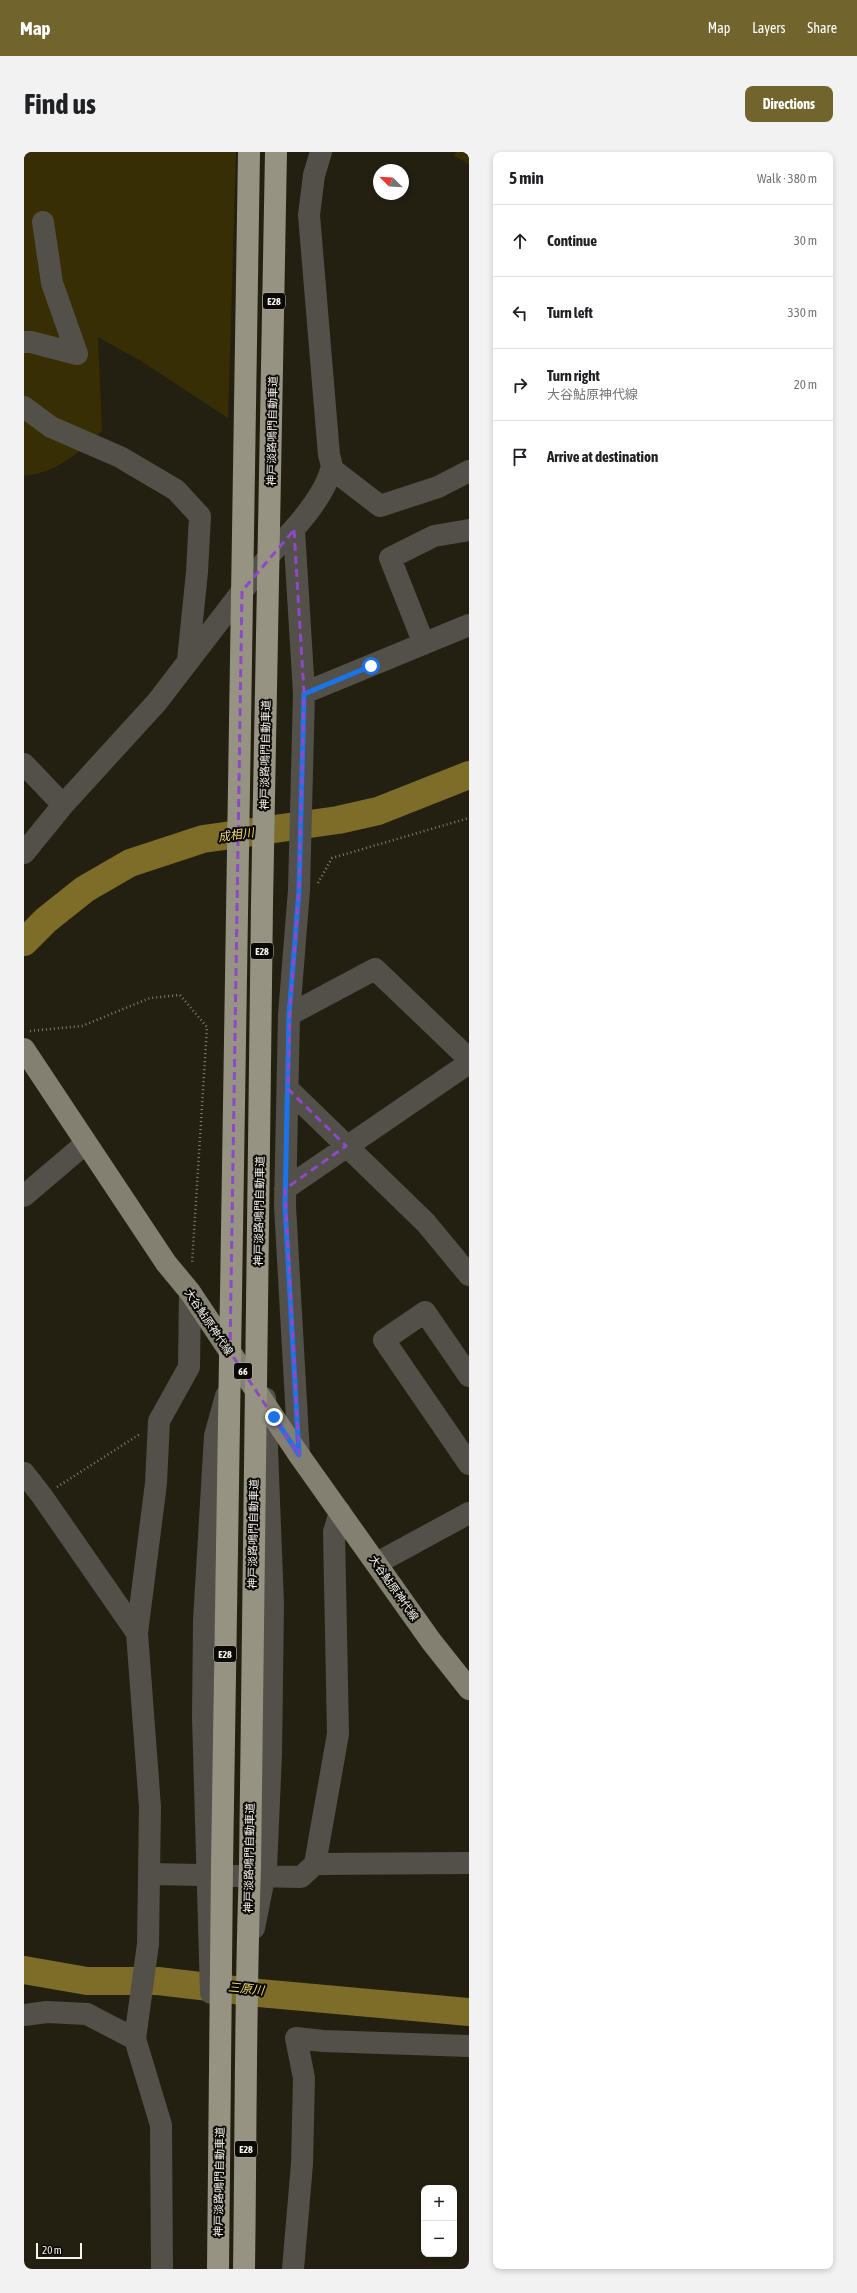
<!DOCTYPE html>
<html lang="en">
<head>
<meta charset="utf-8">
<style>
  :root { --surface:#fff; --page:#f2f2f2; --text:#202124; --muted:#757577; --line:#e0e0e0; --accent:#71642c }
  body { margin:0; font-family:"Asap Condensed","Noto Sans JP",sans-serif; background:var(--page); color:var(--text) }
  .controls { position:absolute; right:12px; bottom:12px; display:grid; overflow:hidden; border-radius:8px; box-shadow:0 2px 6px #0003 }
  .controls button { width:36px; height:36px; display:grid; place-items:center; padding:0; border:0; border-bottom:1px solid var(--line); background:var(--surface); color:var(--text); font:20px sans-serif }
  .compass { position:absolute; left:349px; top:12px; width:36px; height:36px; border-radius:50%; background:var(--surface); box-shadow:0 2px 6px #0003; rotate:294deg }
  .scale { position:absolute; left:12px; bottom:10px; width:46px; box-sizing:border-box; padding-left:4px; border:2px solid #f6f4eb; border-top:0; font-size:11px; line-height:14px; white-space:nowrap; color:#f6f4eb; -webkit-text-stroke:3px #0b0905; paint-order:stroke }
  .stop { position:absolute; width:12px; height:12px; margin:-9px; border:3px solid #1a73e8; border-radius:50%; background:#fff }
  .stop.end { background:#1a73e8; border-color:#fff; box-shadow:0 1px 4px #0008 }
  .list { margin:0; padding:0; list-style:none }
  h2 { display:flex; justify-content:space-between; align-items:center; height:52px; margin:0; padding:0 16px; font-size:17px }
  h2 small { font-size:13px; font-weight:400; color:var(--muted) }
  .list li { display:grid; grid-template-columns:26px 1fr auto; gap:12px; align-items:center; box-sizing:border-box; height:72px; padding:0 16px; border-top:1px solid var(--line) }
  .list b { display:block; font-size:15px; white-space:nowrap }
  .list p { margin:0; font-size:13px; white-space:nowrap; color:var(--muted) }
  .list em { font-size:13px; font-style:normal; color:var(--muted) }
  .icon { flex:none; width:22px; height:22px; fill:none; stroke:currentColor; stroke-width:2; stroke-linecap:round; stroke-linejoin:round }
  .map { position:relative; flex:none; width:445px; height:2117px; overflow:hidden; border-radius:8px }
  header { display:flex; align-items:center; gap:24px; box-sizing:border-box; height:56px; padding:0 20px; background:var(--accent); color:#fff }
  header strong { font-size:19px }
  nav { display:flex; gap:22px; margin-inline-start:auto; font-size:14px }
  .intro { display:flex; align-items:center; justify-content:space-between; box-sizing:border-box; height:96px; padding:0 24px }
  h1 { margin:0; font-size:28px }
  .button { padding:10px 18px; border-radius:8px; background:var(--accent); color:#fff; font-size:14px; font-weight:700 }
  main { display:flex; gap:24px; padding:0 24px }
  aside { flex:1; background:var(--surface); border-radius:8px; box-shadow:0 2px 6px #0003 }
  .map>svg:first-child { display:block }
  .green { fill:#382e03 }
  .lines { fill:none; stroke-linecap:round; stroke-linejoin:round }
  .river { stroke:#7d6d29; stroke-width:28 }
  .path { stroke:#817e72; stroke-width:2.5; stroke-dasharray:1 3; stroke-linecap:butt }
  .minor { stroke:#525049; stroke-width:22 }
  .major { stroke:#838072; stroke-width:22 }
  .highway { stroke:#979382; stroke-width:22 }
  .route { stroke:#1a73e8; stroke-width:5 }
  .marked { fill:none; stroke:#8d4ac6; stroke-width:3; stroke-dasharray:8 5; stroke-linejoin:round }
  .labels { text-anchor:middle; stroke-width:4; stroke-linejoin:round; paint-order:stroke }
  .shield { fill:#0b0905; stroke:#b0aea6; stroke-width:1 }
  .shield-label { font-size:10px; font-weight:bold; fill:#f6f4eb }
  .street-label { font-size:11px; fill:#f6f4eb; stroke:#0b0905 }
  .water-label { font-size:12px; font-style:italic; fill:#f0d878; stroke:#0b0905 }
</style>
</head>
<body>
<header>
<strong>Map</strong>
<nav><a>Map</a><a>Layers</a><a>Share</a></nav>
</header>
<div class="intro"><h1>Find us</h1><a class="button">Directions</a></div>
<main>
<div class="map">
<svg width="445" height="2117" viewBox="0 0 445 2117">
  <rect width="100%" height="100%" fill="#232012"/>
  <path class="green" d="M0 0H212L204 266 117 209 74 185 78 279C53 301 35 320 0 324Z
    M432 0H445V12L430 4Z"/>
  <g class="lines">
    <path class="river" d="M0 790 22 768 61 737 106 711 179 687 314 668 354 659 445 623
      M0 1818 63 1829H134L235 1841 445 1860"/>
    <path class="path" d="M294 731 308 706 445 666
      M6 879 58 874 126 846 156 843 183 875 168 1112
      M33 1335 116 1282"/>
    <path class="minor" d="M0 190H7L53 202 28 131 19 70
      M0 255 27 275 96 305 152 338 176 364 173 420 164 508
      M308 317 356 354 414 335 445 319
      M270 378 280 541 275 738 265 863 261 1054 275 1303
      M400 492 366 406 410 384 445 378
      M280 541 445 473
      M0 612 39 653
      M0 701 39 653 133 550 249 399C270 378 299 347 307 318 309 314 306 308 305 303L285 63 290 23 297 0
      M265 863 351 817 445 907
      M264 937 402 1071 445 1123
      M261 1037 445 911
      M0 1044 62 991
      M445 1224 401 1160 360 1188 445 1312
      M0 1321 18 1344 113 1481
      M353 1411 445 1361
      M291 1712 445 1711
      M125 1722 277 1725 291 1712 314 1582 310 1380 316 1360
      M230 1776 242 1716 247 1602 249 1452 241 1246
      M187 1841 179 1565 180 1469 191 1284 202 1244
      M0 1863 23 1860 63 1862 111 1887
      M138 2117 137 1973 111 1887 124 1792 126 1655 113 1481 132 1331 135 1269 165 1215 166 1140
      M269 2117 278 2012 280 1926 272 1886 299 1889 445 1894"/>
    <path class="major" d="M0 897 142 1111 166 1140 275 1303 407 1489 445 1537"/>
    <path class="highway" d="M194 2117 198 1714 225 0
      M220 2117C222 1983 221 1850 226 1716L238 752 252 0"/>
  </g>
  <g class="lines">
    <path class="route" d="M250 1265 275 1303 261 1054 265 863 275 738 280 542 347 514"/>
  </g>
  <path class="marked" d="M270 378 280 541 275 738 266 858 264 937 322 994 261 1037 275 1303 206 1200 218 439Z"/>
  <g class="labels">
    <g class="shield">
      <rect x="239" y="141" width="22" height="16" rx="3"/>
      <rect x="227" y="791" width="22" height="16" rx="3"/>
      <rect x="210" y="1211" width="18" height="16" rx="3"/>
      <rect x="190" y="1494" width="22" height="16" rx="3"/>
      <rect x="211" y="1989" width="22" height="16" rx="3"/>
    </g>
    <g class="shield-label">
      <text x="250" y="153">E28</text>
      <text x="238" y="803">E28</text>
      <text x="219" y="1223">66</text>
      <text x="201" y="1506">E28</text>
      <text x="222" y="2001">E28</text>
    </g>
    <g class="street-label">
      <text transform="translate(248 279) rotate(-89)" y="4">神戸淡路鳴門自動車道</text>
      <text transform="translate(241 603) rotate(-89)" y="4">神戸淡路鳴門自動車道</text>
      <text transform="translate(235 1059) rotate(-89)" y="4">神戸淡路鳴門自動車道</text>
      <text transform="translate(185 1170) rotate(56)" y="4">大谷鮎原神代線</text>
      <text transform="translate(229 1382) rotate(-89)" y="4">神戸淡路鳴門自動車道</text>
      <text transform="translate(370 1436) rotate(55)" y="4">大谷鮎原神代線</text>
      <text transform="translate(225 1706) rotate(-89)" y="4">神戸淡路鳴門自動車道</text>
      <text transform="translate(195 2030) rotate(-89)" y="4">神戸淡路鳴門自動車道</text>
    </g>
    <g class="water-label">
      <text transform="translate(212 683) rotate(-8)" y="4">成相川</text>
      <text transform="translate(222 1837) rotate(6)" y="4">三原川</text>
    </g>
  </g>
</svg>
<div class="controls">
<button>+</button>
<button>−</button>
</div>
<svg class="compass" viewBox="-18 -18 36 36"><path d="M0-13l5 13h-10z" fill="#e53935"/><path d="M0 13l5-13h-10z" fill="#757577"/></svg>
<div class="scale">20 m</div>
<div class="stop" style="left:347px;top:514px"></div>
<div class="stop end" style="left:250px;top:1265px"></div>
</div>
<aside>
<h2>5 min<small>Walk · 380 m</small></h2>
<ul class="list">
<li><svg class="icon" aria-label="ahead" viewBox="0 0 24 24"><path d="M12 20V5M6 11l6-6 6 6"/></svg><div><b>Continue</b></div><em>30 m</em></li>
<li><svg class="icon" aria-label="left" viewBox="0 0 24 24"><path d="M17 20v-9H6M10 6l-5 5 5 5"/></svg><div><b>Turn left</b></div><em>330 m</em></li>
<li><svg class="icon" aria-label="right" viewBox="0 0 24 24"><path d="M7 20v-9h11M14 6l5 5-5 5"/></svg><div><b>Turn right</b><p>大谷鮎原神代線</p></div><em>20 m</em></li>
<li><svg class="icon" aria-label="arrive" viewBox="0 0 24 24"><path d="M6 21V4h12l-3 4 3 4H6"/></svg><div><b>Arrive at destination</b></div></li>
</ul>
</aside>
</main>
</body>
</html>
